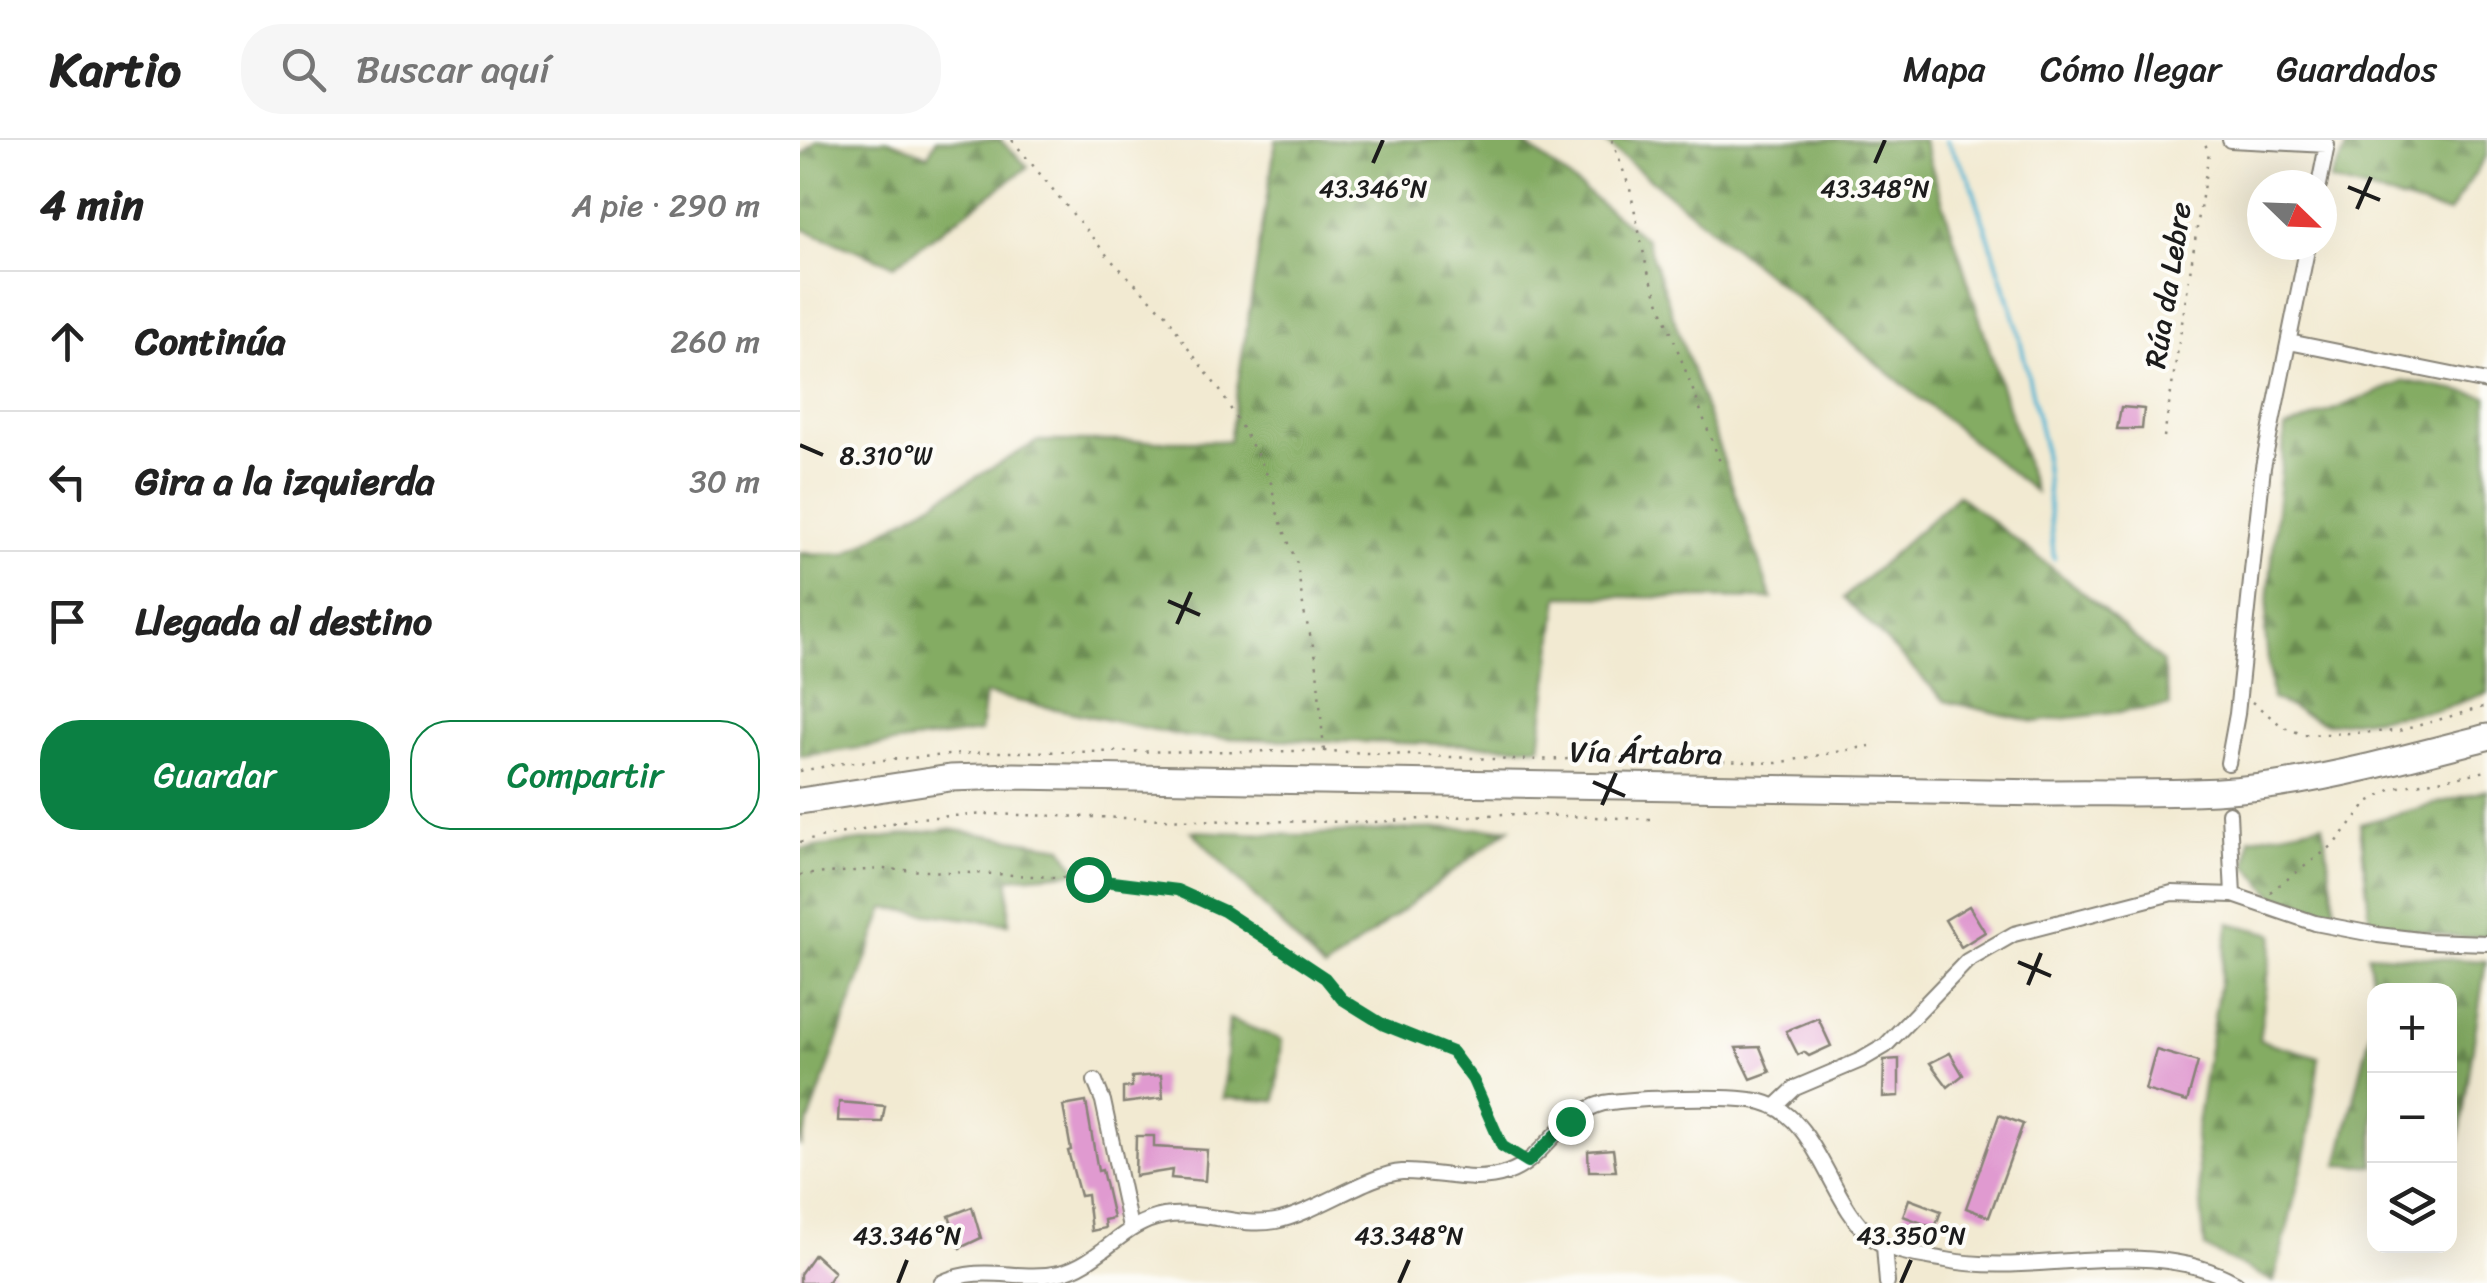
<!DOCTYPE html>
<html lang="es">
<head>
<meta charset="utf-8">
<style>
  :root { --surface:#fff; --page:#f6f6f6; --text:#222; --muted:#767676; --line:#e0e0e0; --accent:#0b8043 }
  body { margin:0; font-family:Sriracha,sans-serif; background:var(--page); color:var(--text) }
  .controls { position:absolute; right:30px; bottom:30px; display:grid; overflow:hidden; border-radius:20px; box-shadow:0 10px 40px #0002 }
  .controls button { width:90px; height:90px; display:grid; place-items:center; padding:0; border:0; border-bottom:2px solid var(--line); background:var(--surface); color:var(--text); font:50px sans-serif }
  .compass { position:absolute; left:1447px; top:30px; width:90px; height:90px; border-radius:50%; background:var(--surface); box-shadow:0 10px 40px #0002; rotate:113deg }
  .stop { position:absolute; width:30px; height:30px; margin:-22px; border:8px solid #0b8043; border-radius:50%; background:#fff }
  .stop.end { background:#0b8043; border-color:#fff; box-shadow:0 2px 10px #0008 }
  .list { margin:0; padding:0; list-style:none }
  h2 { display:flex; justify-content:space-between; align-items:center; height:130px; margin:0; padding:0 40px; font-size:42px }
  h2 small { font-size:32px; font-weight:400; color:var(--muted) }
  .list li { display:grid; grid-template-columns:65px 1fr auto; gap:30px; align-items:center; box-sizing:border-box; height:140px; padding:0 40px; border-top:2px solid var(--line) }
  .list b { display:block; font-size:38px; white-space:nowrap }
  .list em { font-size:32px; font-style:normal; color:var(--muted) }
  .actions { display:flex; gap:20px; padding:30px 40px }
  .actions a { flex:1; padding:22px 0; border:2px solid var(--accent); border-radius:40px; text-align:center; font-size:35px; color:var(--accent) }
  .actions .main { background:var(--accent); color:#fff }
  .icon { flex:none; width:55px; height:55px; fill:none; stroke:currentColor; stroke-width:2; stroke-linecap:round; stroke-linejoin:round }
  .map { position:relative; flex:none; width:1687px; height:1143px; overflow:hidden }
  header { display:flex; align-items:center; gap:60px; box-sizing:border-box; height:140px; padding:0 50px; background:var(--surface); border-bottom:2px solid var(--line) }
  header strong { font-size:48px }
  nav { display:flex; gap:55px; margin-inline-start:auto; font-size:35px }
  .search { width:700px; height:90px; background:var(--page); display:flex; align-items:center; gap:25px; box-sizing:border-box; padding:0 35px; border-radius:40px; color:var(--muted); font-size:38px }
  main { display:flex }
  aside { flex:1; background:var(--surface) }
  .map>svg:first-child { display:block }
  .forest { fill:url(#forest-firs); stroke:#506440; stroke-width:2.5 }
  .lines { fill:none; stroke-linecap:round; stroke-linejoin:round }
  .stream { stroke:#54b5d3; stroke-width:4 }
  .building { fill:#e09ad0 }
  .street-casing { stroke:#878377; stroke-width:18 }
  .highway-casing { stroke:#878377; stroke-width:29 }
  .path { stroke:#878377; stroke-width:2.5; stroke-dasharray:2.5 8; stroke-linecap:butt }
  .street { stroke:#fff; stroke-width:14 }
  .highway { stroke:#fff; stroke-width:25 }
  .route { stroke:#0b8043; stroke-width:12 }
  .ticks { fill:none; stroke:#1c1c1c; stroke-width:4 }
  .labels { text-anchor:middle; stroke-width:8; stroke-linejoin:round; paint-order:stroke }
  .street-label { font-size:30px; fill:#1c1c1c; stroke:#fdfcf7 }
  .ticks-label { font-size:25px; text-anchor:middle; fill:#1c1c1c; stroke:#fdfcf7; stroke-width:8; stroke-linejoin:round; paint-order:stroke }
</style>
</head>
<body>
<header>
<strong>Kartio</strong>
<div class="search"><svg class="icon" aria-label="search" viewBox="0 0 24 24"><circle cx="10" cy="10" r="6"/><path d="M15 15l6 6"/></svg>Buscar aquí</div>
<nav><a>Mapa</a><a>Cómo llegar</a><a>Guardados</a></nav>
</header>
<main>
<aside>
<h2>4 min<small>A pie · 290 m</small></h2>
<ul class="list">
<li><svg class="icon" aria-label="ahead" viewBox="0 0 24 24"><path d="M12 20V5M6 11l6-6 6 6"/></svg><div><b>Continúa</b></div><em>260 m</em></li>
<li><svg class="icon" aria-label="left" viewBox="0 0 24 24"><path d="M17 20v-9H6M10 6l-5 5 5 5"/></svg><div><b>Gira a la izquierda</b></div><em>30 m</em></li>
<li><svg class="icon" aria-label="arrive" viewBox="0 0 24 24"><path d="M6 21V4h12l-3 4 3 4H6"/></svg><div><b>Llegada al destino</b></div></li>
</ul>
<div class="actions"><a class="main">Guardar</a><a>Compartir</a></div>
</aside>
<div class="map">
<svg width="1687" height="1143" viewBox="0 0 1687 1143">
  <defs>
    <pattern id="forest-firs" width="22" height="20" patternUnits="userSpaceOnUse" patternTransform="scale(2.5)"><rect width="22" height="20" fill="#84ac63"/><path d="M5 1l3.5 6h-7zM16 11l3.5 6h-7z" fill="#6b8b51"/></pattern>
  </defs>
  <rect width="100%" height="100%" fill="#fdfcf7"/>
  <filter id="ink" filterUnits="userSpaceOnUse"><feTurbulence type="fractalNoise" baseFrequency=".01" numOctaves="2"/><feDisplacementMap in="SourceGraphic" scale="20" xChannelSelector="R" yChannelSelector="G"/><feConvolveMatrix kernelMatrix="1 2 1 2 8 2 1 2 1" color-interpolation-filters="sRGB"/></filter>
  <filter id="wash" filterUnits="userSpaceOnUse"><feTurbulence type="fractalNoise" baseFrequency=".0048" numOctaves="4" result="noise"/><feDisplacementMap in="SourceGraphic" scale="40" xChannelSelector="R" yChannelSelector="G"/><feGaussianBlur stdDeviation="2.25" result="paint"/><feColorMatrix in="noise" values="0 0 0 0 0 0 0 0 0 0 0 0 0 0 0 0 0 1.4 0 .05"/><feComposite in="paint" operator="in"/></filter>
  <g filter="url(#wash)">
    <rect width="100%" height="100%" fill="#f2ead2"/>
    <path class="forest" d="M17 0H88L128 15 136 0H200L228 27 94 125 0 88V17Z
      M476 0H720L846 99 972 459 759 456 740 607 388 597 185 554 180 592 0 616V413L45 414 238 301H429Z
      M802 0H1123L1235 352Z
      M1550 0H1687V15L1649 73 1530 41Z
      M1605 241 1687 256V553L1638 570 1526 584 1472 559 1465 491 1485 289Z
      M1158 355 1284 453 1362 522 1370 566 1235 582 1145 561 1044 458Z
      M1687 650V796L1664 798 1570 782 1560 684Z
      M1523 684 1537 782 1481 764 1447 725 1450 698Z
      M710 688 524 830 392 691 499 695 612 689Z
      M148 689 262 707 279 732 209 738V784L85 768 0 1007V709Z
      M1429 783 1474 794 1459 900 1519 917 1507 1008 1474 1142 1405 1108 1395 996Z
      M1568 814 1686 821 1655 1027H1650V851L1574 853Z
      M1574 878V1026L1538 1025Z
      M429 879 482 900 476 961 423 958Z"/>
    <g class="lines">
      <path class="stream" d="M1146 0 1170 39 1217 185 1243 302 1254 419"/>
    </g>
    <g id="blocks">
      <path class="building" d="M1321 267 1344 269 1342 289H1317Z
        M1169 766 1185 792 1161 807 1145 780Z
        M1018 878 1031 906 1009 916 1004 912 998 915 986 891Z
        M960 907 970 932 951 939 936 908Z
        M1356 910 1398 922 1387 962 1345 950Z
        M1150 913 1163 935 1148 947 1130 923Z
        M1099 919V956L1083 957 1084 920Z
        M361 935 363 958 323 963V948L332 947V937Z
        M39 962 85 966 82 982 38 981Z
        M286 962 298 1031 302 1030 313 1078 304 1080 305 1088 291 1091 287 1055 280 1056 268 1011 271 1010 263 966Z
        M1199 975 1223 984 1189 1077 1166 1068Z
        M336 996H354V1007L407 1010 405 1041 371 1038 372 1030 335 1036Z
        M813 1009 816 1031H789L788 1011Z
        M1109 1059 1141 1071 1135 1088 1103 1076Z
        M172 1067 181 1098 160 1108 149 1076Z
        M14 1114 34 1132 27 1143H0V1134Z"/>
    </g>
  </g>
  <g filter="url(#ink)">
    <use href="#blocks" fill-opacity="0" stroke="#878377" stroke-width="2.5"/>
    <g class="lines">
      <g class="street-casing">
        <path id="street" d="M1430 0 1527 5 1519 45
          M1489 202 1687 242
          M1428 623 1437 574 1463 327 1508 105
          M1429 673 1433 755
          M295 941 303 961 330 1087
          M975 967 995 948 1061 920 1085 906 1167 821 1214 794 1372 753 1433 755 1515 783 1578 795 1628 801 1687 803
          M1084 1106 1087 1143
          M141 1143C183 1123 217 1142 259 1133 300 1124 322 1083 364 1076 401 1069 438 1088 476 1081 515 1073 569 1034 602 1032 637 1031 674 1045 707 1033 734 1024 749 997 771 980 780 973 792 966 804 963 835 958 932 955 962 962 1019 976 1029 1065 1074 1099 1092 1113 1124 1116 1146 1120 1238 1138 1348 1093 1436 1143"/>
      </g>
      <g class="highway-casing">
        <path id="highway" d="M0 661 150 638 214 636 1251 653C1326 652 1402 656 1476 645 1547 634 1617 615 1687 597"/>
      </g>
      <path class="path" d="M212 0 310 119 366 174 387 207 421 252 457 314 471 343 478 375 497 424 504 472 516 517 524 611
        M812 0 830 49 847 129 922 327
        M1364 297 1409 12 1403 0
        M0 452V473
        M1452 562 1482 586 1504 595 1599 591 1687 566
        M0 631 44 623 187 612 527 611 713 620 833 618 977 623 1070 606
        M0 702 117 678 187 674 431 681 573 682 705 674 851 679
        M0 735 81 729 195 734 288 739 377 750 424 771 525 839 543 859 584 885 652 911 673 940 703 1006 716 1014
        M1470 752 1536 703 1567 663 1594 648 1687 631"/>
      <use href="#street" class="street"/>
      <use href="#highway" class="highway"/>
    </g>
  </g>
  <g class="lines" filter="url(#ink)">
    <path class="route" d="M288 739 377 750 424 771 525 838 542 859 584 885 652 912 673 940 702 1006 728 1022 770 981"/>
  </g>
  <path class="ticks" d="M573 23 583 0M1075 23 1085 0M1548 47 1580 60M1557 69 1571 37M0 305 23 315M368 461 400 475M377 484 391 452M793 642 825 656M802 665 816 633M1218 822 1251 836M1228 845 1241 813M98 1143 107 1120M599 1143 609 1120M1101 1143 1111 1120"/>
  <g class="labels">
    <g class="street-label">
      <text transform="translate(1368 145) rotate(-81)" y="10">Rúa da Lebre</text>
      <text transform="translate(846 613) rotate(1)" y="10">Vía Ártabra</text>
    </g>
  </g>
  <g class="ticks-label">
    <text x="573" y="57">43.346°N</text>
    <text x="1075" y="57">43.348°N</text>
    <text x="86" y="324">8.310°W</text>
    <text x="107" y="1104">43.346°N</text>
    <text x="609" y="1104">43.348°N</text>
    <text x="1111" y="1104">43.350°N</text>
  </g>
</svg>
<div class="controls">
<button>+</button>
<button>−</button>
<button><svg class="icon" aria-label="layers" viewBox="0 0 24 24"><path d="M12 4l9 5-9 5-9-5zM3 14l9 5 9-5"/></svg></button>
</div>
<svg class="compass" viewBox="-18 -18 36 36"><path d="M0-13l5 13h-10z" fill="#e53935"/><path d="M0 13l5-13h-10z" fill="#767676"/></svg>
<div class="stop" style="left:288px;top:739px"></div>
<div class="stop end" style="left:770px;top:981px"></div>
</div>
</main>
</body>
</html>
